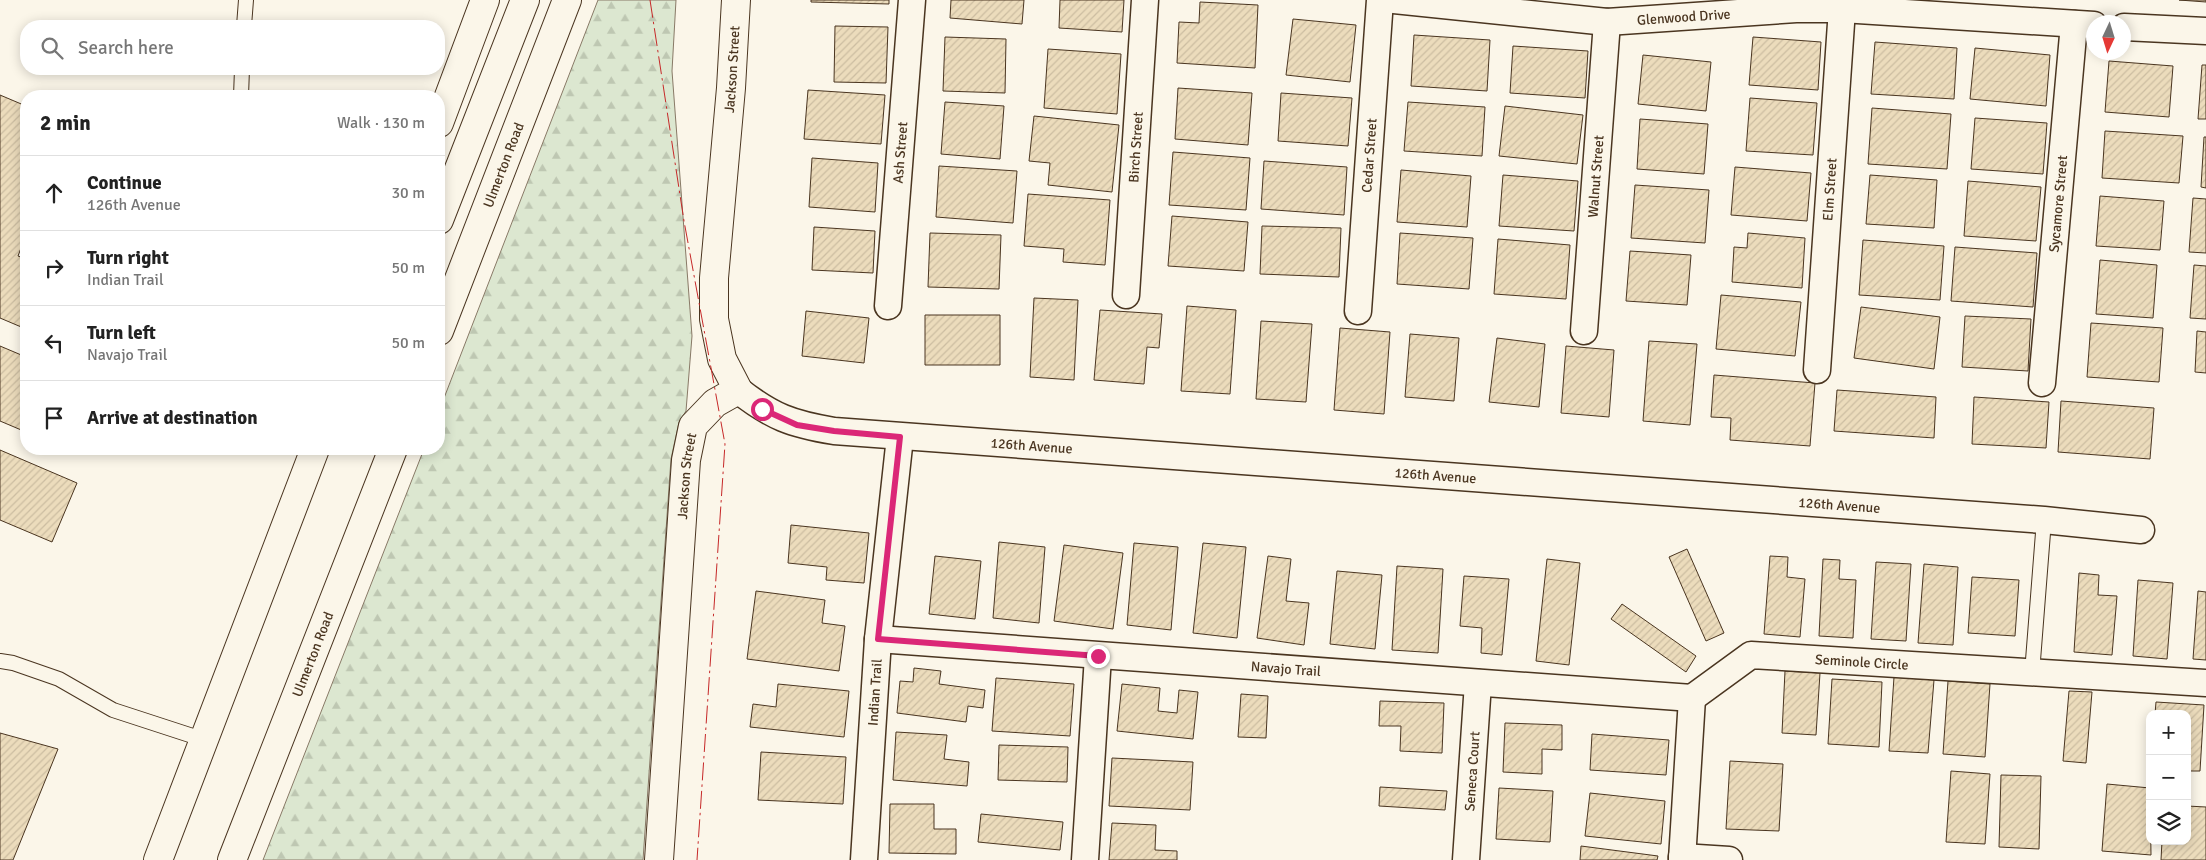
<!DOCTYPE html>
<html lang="en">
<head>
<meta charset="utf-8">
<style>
  :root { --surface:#fff; --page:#f2f2f2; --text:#222; --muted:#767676; --line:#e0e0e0 }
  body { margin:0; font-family:Signika,sans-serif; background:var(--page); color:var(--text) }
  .controls { position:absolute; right:15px; bottom:15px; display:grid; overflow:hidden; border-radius:10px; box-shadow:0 2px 12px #0003 }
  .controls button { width:45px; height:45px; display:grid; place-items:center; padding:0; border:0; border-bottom:1px solid var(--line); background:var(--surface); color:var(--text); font:25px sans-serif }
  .compass { position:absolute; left:2086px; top:15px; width:45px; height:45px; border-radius:50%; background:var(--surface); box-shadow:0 2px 12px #0003; rotate:184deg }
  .stop { position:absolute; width:15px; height:15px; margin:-11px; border:4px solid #db2777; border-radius:50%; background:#fff }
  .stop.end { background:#db2777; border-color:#fff; box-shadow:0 1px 5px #0008 }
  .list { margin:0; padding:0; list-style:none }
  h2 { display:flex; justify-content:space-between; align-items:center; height:65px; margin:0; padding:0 20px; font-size:21px }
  h2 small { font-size:16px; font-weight:400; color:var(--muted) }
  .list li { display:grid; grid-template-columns:32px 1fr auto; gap:15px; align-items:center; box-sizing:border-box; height:75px; padding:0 20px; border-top:1px solid var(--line) }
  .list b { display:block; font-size:19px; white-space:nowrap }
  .list p { margin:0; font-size:16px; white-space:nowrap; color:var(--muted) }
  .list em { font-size:16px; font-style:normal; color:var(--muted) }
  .icon { flex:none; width:28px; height:28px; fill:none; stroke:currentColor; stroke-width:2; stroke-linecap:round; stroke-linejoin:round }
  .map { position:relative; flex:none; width:2206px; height:860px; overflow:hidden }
  .search { position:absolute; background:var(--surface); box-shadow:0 2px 12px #0003; left:20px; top:20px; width:425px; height:55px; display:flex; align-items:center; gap:12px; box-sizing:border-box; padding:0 18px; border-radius:20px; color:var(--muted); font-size:19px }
  .panel { position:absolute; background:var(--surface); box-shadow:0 2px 12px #0003; left:20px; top:90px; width:425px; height:365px; border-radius:20px }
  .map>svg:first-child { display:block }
  .forest { fill:url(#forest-firs); stroke:#887966 }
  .building { fill:url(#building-hatch); stroke:#4a3520 }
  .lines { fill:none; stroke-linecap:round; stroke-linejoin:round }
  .lane-casing { stroke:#4a3520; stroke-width:16 }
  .street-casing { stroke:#4a3520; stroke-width:29 }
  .secondary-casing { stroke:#4a3520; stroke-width:30 }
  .primary-casing { stroke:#4a3520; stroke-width:30 }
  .lane { stroke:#fbf6e9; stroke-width:14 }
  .street { stroke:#fbf6e9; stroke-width:26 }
  .secondary { stroke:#fbf6e9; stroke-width:28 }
  .primary { stroke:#fbf6e9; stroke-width:28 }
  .power { stroke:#c62828; stroke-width:1; stroke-dasharray:18 4 2.5 4; stroke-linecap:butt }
  .route { stroke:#db2777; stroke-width:6 }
  .labels { text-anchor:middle; stroke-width:4; stroke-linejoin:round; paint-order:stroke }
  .street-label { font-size:14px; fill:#4a3520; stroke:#fbf6e9 }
</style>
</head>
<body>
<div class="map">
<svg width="2206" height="860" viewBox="0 0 2206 860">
  <defs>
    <pattern id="forest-firs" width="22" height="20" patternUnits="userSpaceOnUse" patternTransform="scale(1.25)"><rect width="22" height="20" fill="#dce7d0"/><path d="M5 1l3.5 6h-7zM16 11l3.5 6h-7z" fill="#bec7b2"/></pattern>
    <pattern id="building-hatch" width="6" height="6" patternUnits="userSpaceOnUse" patternTransform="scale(1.25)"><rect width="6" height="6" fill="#ecdcbc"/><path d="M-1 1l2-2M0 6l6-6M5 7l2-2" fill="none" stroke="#ccbda1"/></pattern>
  </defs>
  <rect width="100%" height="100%" fill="#fbf6e9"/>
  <path class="forest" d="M598 0H676L672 71 692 336 686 411 679 422 671 459 643 860H263L424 449H439V411Z"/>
  <path class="building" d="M811 0H889V4L811 2Z
    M951 0H1024L1022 24 950 18Z
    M1060 0H1124L1122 32 1059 28Z
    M2179 0H2206V2Z
    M1200 2 1258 5 1255 68 1177 63 1179 22 1199 23Z
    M1293 19 1356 25 1350 82 1286 75Z
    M835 26 888 27 886 83 834 82Z
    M1414 35 1490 40 1487 91 1411 86Z
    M945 37 1006 39 1005 93 943 91Z
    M1753 37 1821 42 1818 90 1749 85Z
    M1875 42 1957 48 1954 99 1871 94Z
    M1513 46 1588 51 1585 98 1510 93Z
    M1975 48 2050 55 2046 106 1970 99Z
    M1048 49 1121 54 1117 114 1044 108Z
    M1643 55 1711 62 1706 111 1638 104Z
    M2109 61 2173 66 2169 117 2105 112Z
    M2202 65H2206V119H2198Z
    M1178 88 1252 93 1248 145 1175 139Z
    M808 90 885 95 881 144 804 139Z
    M1281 93 1352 98 1348 146 1278 141Z
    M0 95 26 106V235L18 256 26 259V329L0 318Z
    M1750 98 1817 103 1813 155 1746 151Z
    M945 102 1004 106 1000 159 941 154Z
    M1408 102 1485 107 1482 156 1404 151Z
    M1505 106 1583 115 1577 164 1499 156Z
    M1872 108 1951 114 1947 169 1868 164Z
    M1034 116 1119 125 1112 192 1048 185 1050 163 1029 161Z
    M1975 118 2047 123 2043 174 1971 169Z
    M1640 119 1708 124 1704 174 1637 169Z
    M2105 131 2183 136 2179 183 2102 178Z
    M2204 137H2206V188L2201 187Z
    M1173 152 1250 158 1246 210 1169 205Z
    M812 158 878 163 875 212 809 207Z
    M1264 161 1347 167 1344 215 1261 209Z
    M939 166 1017 171 1013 223 936 217Z
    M1735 167 1811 173 1807 221 1731 215Z
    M1401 170 1471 176 1467 227 1397 222Z
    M1503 175 1578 181 1574 231 1499 226Z
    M1870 175 1937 180 1934 228 1866 224Z
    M1968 181 2041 187 2036 241 1964 236Z
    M1635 185 1709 190 1705 243 1631 238Z
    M1028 194 1110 200 1105 265 1063 262 1064 249 1024 246Z
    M2100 196 2164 201 2160 250 2096 246Z
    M2193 198 2206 199V253L2189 252Z
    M1172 216 1248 222 1244 271 1168 266Z
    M1262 226 1341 228 1339 277 1260 274Z
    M814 227 875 231 873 273 812 270Z
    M930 233 1001 235 999 289 928 287Z
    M1400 233 1473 238 1469 289 1397 284Z
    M1748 233 1805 238 1802 288 1732 282 1734 247 1747 248Z
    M1498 239 1570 245 1566 299 1494 294Z
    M1863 240 1944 246 1940 300 1859 295Z
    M1955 247 2037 253 2033 307 1951 301Z
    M1630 251 1691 255 1687 305 1626 301Z
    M2100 260 2157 265 2153 318 2096 314Z
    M2194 265 2206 266V319L2190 318Z
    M1721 295 1801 302 1795 356 1716 349Z
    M1034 298 1078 300 1074 380 1030 377Z
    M1187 306 1236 310 1230 394 1181 391Z
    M1861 307 1940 317 1934 369 1854 358Z
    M1100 310 1162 314 1159 348 1147 347 1144 384 1094 380Z
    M806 311 869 318 864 363 802 356Z
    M925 315H1000V365H925Z
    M1965 316 2031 319 2028 371 1962 367Z
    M1261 321 1312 324 1306 402 1256 399Z
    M2091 323 2163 328 2159 382 2087 377Z
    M1340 328 1390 332 1384 414 1334 410Z
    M2197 331 2206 332V373L2195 372Z
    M1410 334 1459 338 1454 401 1405 397Z
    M1497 338 1545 344 1539 407 1489 402Z
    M1649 341 1697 344 1690 425 1643 421Z
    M0 346 26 357V432L0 421Z
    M1566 346 1614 350 1609 417 1561 413Z
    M1714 375 1815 383 1810 446 1730 440 1731 418 1711 417Z
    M1837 390 1936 397 1934 438 1834 431Z
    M1974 397 2049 402 2046 448 1972 444Z
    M2061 401 2154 408 2150 459 2058 452Z
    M67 449H83L80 454Z
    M0 450 77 483 52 542 0 520Z
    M791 525 869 533 864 583 826 580 827 567 788 563Z
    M999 542 1045 547 1039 623 993 618Z
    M1134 543 1178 547 1171 630 1127 625Z
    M1203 543 1246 547 1237 638 1193 633Z
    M1064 545 1123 553 1113 629 1054 621Z
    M1687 549 1724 633 1706 641 1669 557Z
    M935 556 981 561 975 619 929 614Z
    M1268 556 1291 559 1286 601 1309 603 1304 645 1257 638Z
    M1770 556 1788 557 1787 577 1805 579 1800 637 1764 634Z
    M1547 559 1580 563 1569 665 1536 661Z
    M1823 559 1840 560 1839 579 1856 580 1853 638 1819 636Z
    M1876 562 1911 564 1906 641 1871 639Z
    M1924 564 1958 567 1953 645 1918 643Z
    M1397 566 1443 569 1438 653 1392 650Z
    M1337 571 1382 575 1375 649 1330 644Z
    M2079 573 2099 575 2098 595 2117 596 2112 655 2074 652Z
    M1464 576 1509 579 1502 655 1481 653 1482 628 1460 626Z
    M1972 577 2019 580 2015 636 1968 633Z
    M2138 580 2173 583 2167 659 2133 656Z
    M756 591 825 600 822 623 845 626 839 671 747 659Z
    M2198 591 2206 592V660L2193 659Z
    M1622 604 1696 656 1686 672 1611 619Z
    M914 668 941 671 939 684 985 690 983 708 968 706 966 722 897 713 900 681 913 682Z
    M1785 671 1820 673 1816 735 1782 733Z
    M1894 677 1934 680 1928 753 1889 751Z
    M996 678 1074 684 1070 736 992 731Z
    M1832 679 1882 682 1879 747 1828 744Z
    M1948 681 1990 684 1985 757 1943 754Z
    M778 684 849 691 844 737 750 727 753 704 776 707Z
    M1122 684 1160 688 1158 711 1177 713 1179 690 1198 692 1193 739 1117 731Z
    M2069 691 2092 692 2086 763 2063 761Z
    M1241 694 1268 696 1266 738 1238 737Z
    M1380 701 1444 703 1442 753 1400 751 1401 726H1379Z
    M2156 702 2204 705 2200 771H2187V714H2155Z
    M1505 723 1562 725V750L1542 749V774L1503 772Z
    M896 732 947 735 944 759 969 762 967 786 893 780Z
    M0 733 58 749 13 860H0Z
    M1592 734 1669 740 1666 775 1590 770Z
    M999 745 1068 747 1067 782 998 780Z
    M761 752 846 757 843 804 758 800Z
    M1112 758 1193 762 1190 810 1109 806Z
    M1730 761 1783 764 1779 831 1726 829Z
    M1951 771 1990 774 1985 844 1946 842Z
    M2001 775 2041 776 2039 849 1999 847Z
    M2107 784 2150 788 2151 855 2102 851Z
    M1380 787 1447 791 1445 810 1379 806Z
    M1499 788 1553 791 1550 842 1496 839Z
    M1590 793 1665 801 1661 844 1585 836Z
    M890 804H934V829H956V854L889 853Z
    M2187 806 2206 807V860H2161L2162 841H2187Z
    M981 814 1063 822 1060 850 978 842Z
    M1112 823 1156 825 1155 850 1177 851V860H1109Z
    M1581 846 1658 856 1657 860H1580Z"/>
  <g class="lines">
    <g class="lane-casing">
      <path id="lane" d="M244 26 246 0
        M241 96 242 69
        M0 661 13 663 59 679 113 710 205 740
        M2032 673 2044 520"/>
    </g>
    <g class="street-casing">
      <g id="street">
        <path id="s1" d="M1394 0 1607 22 1796 9H1842L2094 25"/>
        <path d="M2124 27 2206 31"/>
        <path id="s2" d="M1126 295 1145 0"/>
        <path id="s3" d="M888 306 912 0"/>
        <path id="s4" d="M1358 311 1380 0"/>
        <path id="s5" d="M1584 331 1607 22"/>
        <path id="s6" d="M1817 370 1842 9"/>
        <path id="s7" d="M2042 383 2074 24"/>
        <path id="s8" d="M738 390C772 417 792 424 834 431L2044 520 2141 530"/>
        <path id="s9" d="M878 639 1692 698"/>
        <path id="s10" d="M1692 698 1751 655 2206 683"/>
        <path d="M1682 857 1729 860"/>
        <path id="s11" d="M864 860 878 639 900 437"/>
        <path d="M1085 860 1098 656"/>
        <path id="s12" d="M1466 860 1478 683"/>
        <path d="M1682 860 1692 698"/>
      </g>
    </g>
    <g class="secondary-casing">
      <g id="secondary">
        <path id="s13" d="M659 860 686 460 693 426 715 403 738 390 722 359 714 319V278L731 88 736 0"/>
      </g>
    </g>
    <g class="primary-casing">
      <g id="primary">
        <path d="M439 123 485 0"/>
        <path d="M439 220 525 0"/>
        <path id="s14" d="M439 331 567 0"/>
        <path d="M158 860 315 449"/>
        <path id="s15" d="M232 860 393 449"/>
      </g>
    </g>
    <use href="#lane" class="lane"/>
    <use href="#street" class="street"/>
    <use href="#secondary" class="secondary"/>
    <use href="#primary" class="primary"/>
    <path class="power" d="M650 0 684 221 725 444 697 860"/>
  </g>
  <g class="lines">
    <path class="route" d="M762 409 797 425 834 431 900 437 878 639 1098 656"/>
  </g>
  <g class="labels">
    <g class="street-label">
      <text dy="5" stroke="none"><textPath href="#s1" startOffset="291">Glenwood Drive</textPath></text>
      <text dy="5" stroke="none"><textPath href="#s13" startOffset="820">Jackson Street</textPath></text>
      <text dy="5" stroke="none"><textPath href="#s2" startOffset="148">Birch Street</textPath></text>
      <text dy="5" stroke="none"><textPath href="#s3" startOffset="154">Ash Street</textPath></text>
      <text dy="5" stroke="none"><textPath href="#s4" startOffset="156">Cedar Street</textPath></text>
      <text dy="5" stroke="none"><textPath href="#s14" startOffset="178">Ulmerton Road</textPath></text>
      <text dy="5" stroke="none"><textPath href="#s5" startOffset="155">Walnut Street</textPath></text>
      <text dy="5" stroke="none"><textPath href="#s6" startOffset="181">Elm Street</textPath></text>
      <text dy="5" stroke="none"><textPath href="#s7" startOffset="180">Sycamore Street</textPath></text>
      <text dy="5" stroke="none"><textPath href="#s8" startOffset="304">126th Avenue</textPath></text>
      <text dy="5" stroke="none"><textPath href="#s13" startOffset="385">Jackson Street</textPath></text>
      <text dy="5" stroke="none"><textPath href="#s8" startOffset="709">126th Avenue</textPath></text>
      <text dy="5" stroke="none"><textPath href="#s8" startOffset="1114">126th Avenue</textPath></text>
      <text dy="5" stroke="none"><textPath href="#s15" startOffset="221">Ulmerton Road</textPath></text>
      <text dy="5" stroke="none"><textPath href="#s10" startOffset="184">Seminole Circle</textPath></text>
      <text dy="5" stroke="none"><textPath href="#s9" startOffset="409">Navajo Trail</textPath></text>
      <text dy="5" stroke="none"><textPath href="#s11" startOffset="168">Indian Trail</textPath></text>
      <text dy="5" stroke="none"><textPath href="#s12" startOffset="89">Seneca Court</textPath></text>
    </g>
  </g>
</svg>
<div class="controls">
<button>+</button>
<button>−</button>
<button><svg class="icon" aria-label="layers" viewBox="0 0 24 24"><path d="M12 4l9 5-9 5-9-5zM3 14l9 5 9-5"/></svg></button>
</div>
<svg class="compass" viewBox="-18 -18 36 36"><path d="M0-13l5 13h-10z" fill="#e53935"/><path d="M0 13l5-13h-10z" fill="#767676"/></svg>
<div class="stop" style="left:762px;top:409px"></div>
<div class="stop end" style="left:1098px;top:656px"></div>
<div class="search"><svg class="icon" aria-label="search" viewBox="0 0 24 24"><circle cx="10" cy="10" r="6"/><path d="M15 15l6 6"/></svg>Search here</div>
<section class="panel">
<h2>2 min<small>Walk · 130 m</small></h2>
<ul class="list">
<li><svg class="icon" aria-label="ahead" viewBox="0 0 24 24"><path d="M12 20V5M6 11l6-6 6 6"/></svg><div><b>Continue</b><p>126th Avenue</p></div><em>30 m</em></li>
<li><svg class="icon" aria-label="right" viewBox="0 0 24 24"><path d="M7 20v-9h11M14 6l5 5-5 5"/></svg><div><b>Turn right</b><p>Indian Trail</p></div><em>50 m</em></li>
<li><svg class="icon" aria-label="left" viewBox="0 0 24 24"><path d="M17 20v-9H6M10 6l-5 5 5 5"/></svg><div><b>Turn left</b><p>Navajo Trail</p></div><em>50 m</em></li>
<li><svg class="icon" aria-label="arrive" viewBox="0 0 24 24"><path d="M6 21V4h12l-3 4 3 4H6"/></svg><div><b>Arrive at destination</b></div></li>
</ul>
</section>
</div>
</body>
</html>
